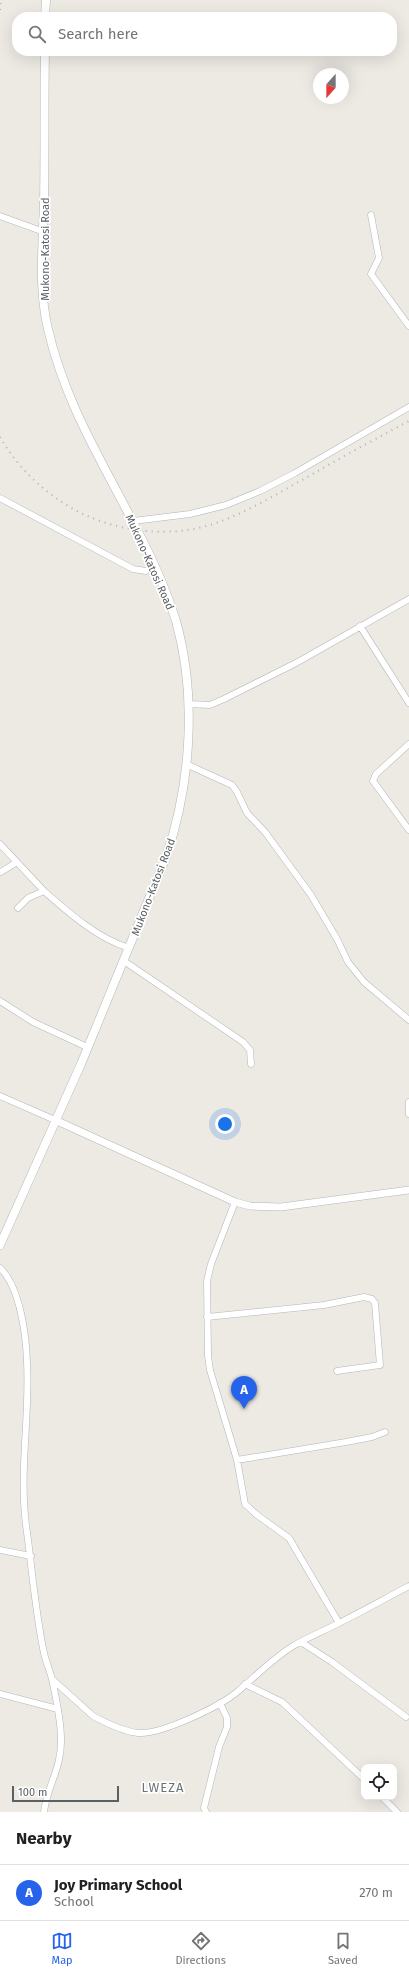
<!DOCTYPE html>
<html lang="en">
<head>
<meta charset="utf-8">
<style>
  :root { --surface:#fff; --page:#f2f2f2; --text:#202124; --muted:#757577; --line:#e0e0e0; --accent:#2563eb }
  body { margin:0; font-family:"Fira Sans",sans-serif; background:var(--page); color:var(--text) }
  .controls { position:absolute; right:12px; bottom:12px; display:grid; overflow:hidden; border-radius:8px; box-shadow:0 4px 16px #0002 }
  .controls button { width:36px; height:36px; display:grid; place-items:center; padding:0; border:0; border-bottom:1px solid var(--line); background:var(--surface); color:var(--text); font:20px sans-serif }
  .compass { position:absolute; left:313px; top:68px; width:36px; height:36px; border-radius:50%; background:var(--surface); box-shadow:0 4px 16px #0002; rotate:201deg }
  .scale { position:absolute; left:12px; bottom:10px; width:107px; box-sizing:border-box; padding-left:4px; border:2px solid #5b6063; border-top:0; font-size:11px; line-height:14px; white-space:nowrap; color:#5b6063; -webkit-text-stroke:3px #fff; paint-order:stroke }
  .you { position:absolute; left:225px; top:1124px; width:14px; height:14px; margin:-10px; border:3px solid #fff; border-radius:50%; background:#1a73e8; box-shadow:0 0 0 6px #1a73e833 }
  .badge { display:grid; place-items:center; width:26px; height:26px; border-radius:50%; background:var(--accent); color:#fff; font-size:13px; font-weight:700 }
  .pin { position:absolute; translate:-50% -33px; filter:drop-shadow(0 1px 2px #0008) }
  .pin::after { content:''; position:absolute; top:21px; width:14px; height:12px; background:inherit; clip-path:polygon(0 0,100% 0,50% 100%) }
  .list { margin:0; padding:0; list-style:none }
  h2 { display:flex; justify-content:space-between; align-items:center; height:52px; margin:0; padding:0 16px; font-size:17px }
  h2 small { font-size:13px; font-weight:400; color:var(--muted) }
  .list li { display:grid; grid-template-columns:26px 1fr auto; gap:12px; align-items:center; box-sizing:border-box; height:56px; padding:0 16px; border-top:1px solid var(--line) }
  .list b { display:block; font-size:15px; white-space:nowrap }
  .list p { margin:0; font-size:13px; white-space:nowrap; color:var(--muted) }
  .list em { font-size:13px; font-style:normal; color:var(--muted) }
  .icon { flex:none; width:22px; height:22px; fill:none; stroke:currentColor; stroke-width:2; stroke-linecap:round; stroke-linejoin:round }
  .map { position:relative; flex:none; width:409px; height:1812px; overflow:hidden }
  .search { position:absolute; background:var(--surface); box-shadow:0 4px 16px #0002; left:12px; right:12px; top:12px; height:44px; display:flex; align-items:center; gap:10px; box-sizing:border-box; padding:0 14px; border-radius:16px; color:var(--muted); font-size:15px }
  .sheet { height:108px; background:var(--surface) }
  nav { display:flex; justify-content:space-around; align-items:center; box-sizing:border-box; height:56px; border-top:1px solid var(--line); background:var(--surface); font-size:11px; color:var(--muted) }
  nav a { display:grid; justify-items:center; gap:2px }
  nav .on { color:var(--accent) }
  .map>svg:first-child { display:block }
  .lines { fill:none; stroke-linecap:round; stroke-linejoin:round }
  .minor-casing { stroke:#b3b6b9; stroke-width:7 }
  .tertiary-casing { stroke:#b3b6b9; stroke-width:8 }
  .secondary-casing { stroke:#b2b7ba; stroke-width:9 }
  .minor { stroke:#fff; stroke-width:6 }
  .tertiary { stroke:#fff; stroke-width:7 }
  .secondary { stroke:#fff; stroke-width:8 }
  .rail { stroke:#b1b2b3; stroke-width:2; stroke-dasharray:1 5; stroke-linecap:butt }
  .labels { text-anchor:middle; stroke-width:3.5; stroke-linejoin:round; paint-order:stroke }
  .street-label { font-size:11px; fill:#5b6063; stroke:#fff }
  .quarter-label { font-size:13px; letter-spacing:1px; fill:#6c7274; stroke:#fff }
</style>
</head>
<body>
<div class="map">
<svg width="409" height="1812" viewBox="0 0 409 1812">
  <rect width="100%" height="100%" fill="#ede9e3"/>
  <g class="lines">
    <g class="minor-casing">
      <path id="minor" d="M371 215 379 258 371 274 409 326
        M0 216 44 232
        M0 498 133 569 146 571 155 567
        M133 521 190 514 226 505 260 491 295 473 409 407
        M360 626 409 703
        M188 704 210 705 224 699 296 663 409 599
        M409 744 376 774 373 781 409 830
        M186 764 232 785 237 792 247 813 265 832 311 895 337 939 348 962 364 982 409 1020
        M0 844 44 891 28 898 18 908
        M1 872 17 862
        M44 891C69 913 97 938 129 948
        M124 961 243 1042 250 1050 251 1064
        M0 1001 33 1022 87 1047
        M0 1096 55 1120
        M409 1102V1114
        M235 1202 211 1264 207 1281 208 1356 210 1370 237 1460 245 1504 257 1515 289 1538 339 1623
        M0 1268C20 1287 26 1334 27 1362 30 1416 19 1470 26 1525 32 1567 35 1611 44 1653 46 1662 50 1671 52 1679 56 1698 61 1720 61 1739 62 1768 47 1786 44 1812
        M207 1317 324 1305 364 1297 372 1299 375 1303 380 1365 337 1371
        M237 1460 346 1442 372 1437 385 1432
        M0 1550 31 1556
        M301 1642 332 1662 406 1717
        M52 1679 93 1716C106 1723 122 1731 138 1733 160 1735 219 1707 237 1692 256 1676 272 1659 293 1646 308 1637 324 1631 339 1623 363 1611 386 1598 409 1586
        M245 1684 282 1702 364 1779
        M0 1694 58 1709
        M382 1797 397 1812
        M206 1812 204 1808 219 1747 227 1727V1718L220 1703"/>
    </g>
    <g class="tertiary-casing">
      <path id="tertiary" d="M55 1120 235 1202 250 1206 281 1207 409 1190"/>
    </g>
    <g class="secondary-casing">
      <path id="secondary" d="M45 17 46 0
        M0 1245 81 1064 166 857C191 784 197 696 176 621 166 589 152 558 136 528 102 461 65 403 48 329 38 288 43 244 44 203 45 152 44 101 45 51"/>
    </g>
    <use href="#minor" class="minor"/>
    <use href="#tertiary" class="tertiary"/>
    <use href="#secondary" class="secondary"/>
    <path class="rail" d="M0 10 1 0
      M0 437C18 468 43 492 75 510 116 532 171 539 216 523 250 511 280 492 311 475 343 456 376 439 409 421"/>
  </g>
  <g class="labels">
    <g class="street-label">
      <text transform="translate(45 249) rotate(-90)" y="4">Mukono-Katosi Road</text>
      <text transform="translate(150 562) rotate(66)" y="4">Mukono-Katosi Road</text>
      <text transform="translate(153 887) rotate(-69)" y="4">Mukono-Katosi Road</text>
    </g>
    <g class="quarter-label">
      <text x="163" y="1792">LWEZA</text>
    </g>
  </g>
</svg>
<div class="controls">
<button><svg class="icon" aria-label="locate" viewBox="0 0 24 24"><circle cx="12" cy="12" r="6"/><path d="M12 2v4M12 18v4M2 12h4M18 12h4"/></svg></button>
</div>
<svg class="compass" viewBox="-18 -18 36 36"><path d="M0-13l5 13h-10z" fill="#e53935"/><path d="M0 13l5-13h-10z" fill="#757577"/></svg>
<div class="scale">100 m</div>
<div class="you"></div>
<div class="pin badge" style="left:244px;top:1409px">A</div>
<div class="search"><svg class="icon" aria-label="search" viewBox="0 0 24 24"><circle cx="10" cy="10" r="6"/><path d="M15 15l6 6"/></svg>Search here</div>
</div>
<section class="sheet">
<h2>Nearby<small></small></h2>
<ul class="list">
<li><span class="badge">A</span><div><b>Joy Primary School</b><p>School</p></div><em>270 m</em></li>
</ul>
</section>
<nav>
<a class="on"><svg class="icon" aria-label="map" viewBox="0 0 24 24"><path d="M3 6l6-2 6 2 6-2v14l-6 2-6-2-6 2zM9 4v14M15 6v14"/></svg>Map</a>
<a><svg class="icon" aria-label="directions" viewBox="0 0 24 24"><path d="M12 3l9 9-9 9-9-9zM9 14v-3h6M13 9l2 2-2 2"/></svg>Directions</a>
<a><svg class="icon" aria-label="saved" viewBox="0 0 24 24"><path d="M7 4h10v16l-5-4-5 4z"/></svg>Saved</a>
</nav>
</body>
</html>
